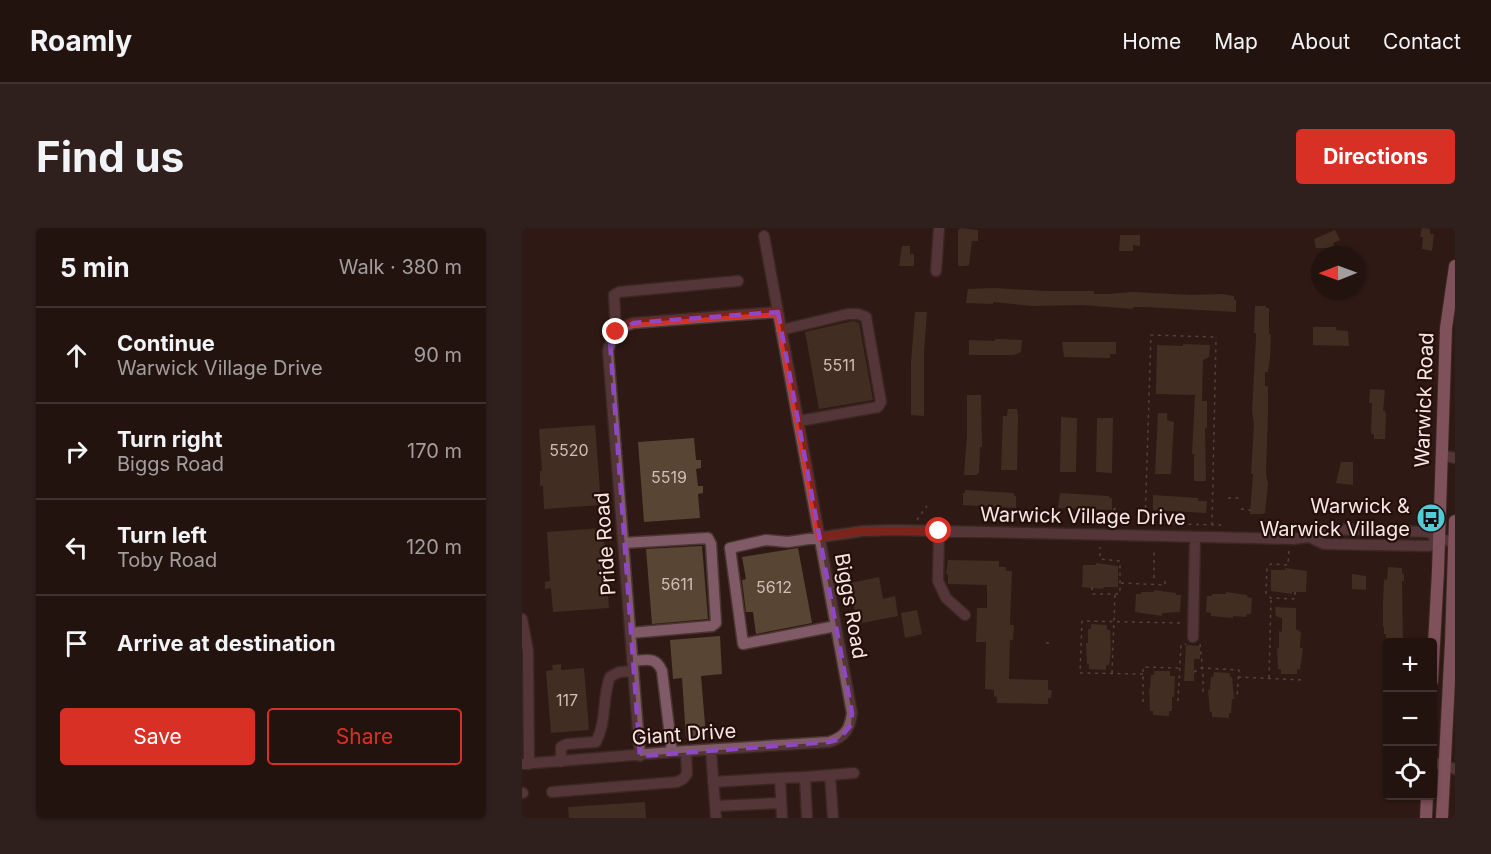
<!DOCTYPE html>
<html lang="en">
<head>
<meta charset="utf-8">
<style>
  :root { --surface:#23130f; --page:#2f201d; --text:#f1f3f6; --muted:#a39e9e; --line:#40322f; --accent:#d93025 }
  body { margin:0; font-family:Inter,sans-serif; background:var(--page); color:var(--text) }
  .controls { position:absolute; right:18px; bottom:18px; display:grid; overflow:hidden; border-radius:6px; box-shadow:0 2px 4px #0004 }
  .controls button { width:54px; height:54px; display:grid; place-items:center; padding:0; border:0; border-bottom:2px solid var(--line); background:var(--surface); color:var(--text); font:30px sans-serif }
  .compass { position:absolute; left:789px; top:18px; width:54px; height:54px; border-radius:50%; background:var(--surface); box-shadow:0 2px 4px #0004; rotate:269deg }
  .stop { position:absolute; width:18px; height:18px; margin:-14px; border:4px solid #d93025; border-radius:50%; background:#fff }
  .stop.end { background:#d93025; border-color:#fff; box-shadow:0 2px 6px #0008 }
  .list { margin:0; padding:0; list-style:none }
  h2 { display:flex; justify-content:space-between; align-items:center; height:78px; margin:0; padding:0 24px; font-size:26px }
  h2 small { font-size:20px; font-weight:400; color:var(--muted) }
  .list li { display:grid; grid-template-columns:39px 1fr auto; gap:18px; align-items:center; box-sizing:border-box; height:96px; padding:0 24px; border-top:2px solid var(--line) }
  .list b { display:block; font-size:22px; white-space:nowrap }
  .list p { margin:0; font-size:20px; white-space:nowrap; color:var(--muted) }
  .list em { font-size:20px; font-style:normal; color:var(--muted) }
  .actions { display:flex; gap:12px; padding:18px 24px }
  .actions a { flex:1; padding:14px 0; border:2px solid var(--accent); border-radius:6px; text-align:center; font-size:21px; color:var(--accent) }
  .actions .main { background:var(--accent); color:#fff }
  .icon { flex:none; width:33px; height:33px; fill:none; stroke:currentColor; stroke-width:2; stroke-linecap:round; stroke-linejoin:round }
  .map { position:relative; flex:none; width:933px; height:590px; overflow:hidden; border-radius:6px }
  header { display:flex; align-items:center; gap:36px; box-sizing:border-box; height:84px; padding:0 30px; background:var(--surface); border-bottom:2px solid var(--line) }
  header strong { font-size:28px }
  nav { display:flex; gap:33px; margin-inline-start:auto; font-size:21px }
  .intro { display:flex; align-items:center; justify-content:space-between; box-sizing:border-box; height:144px; padding:0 36px }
  h1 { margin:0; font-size:42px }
  .button { padding:15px 27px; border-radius:6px; background:var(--accent); color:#fff; font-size:21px; font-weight:700 }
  main { display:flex; gap:36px; padding:0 36px }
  aside { flex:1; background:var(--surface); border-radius:6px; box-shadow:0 2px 4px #0004 }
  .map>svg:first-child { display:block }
  .building { fill:#584534 }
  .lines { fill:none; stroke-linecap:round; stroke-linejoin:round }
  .minor-casing { stroke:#4b3631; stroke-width:13 }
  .major-casing { stroke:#4b3631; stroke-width:14 }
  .path { stroke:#83706b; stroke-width:1.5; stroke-dasharray:3 4.5; stroke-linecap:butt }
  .minor { stroke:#805a67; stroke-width:10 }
  .major { stroke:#e195b0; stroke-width:12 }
  .route { stroke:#d93025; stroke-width:8 }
  .marked { fill:none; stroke:#8e48c4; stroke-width:4.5; stroke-dasharray:12 8; stroke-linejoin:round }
  .labels { text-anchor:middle; stroke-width:4.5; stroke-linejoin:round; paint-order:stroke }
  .number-label { font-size:16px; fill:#cfbeb7 }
  .street-label { font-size:20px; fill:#f7e7e3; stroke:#250f0b }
  .poi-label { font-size:20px; fill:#f7e7e3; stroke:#250f0b; text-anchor:end }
</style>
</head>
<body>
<header>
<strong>Roamly</strong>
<nav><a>Home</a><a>Map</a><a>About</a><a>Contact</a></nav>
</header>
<div class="intro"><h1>Find us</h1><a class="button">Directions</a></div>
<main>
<aside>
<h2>5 min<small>Walk · 380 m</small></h2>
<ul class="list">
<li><svg class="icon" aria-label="ahead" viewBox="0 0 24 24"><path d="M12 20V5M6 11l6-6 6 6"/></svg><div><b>Continue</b><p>Warwick Village Drive</p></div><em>90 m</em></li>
<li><svg class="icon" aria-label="right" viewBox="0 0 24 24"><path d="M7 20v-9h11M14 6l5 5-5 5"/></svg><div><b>Turn right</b><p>Biggs Road</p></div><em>170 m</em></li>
<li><svg class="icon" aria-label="left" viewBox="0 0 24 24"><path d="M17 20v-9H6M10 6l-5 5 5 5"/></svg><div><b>Turn left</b><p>Toby Road</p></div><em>120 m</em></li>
<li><svg class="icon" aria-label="arrive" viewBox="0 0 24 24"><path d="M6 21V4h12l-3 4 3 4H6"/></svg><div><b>Arrive at destination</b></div></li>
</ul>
<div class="actions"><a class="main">Save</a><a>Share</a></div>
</aside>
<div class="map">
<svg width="933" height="590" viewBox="0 0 933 590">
  <rect width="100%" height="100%" fill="#2f1914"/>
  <path class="building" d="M439 0 456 2V13H450L447 37 444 38H436V2Z
    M900 0 908 1V6H912L910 23 900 21 901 9H898Z
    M813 2 818 12 811 15 812 18 806 20H794L792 11Z
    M598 7H618V18L611 17V23H597Z
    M380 18H388V26H392V38H377Z
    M473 60 523 63H572V66H586L610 64 669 67 699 66 712 68V72H714V84L624 79H611V81L561 77 510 78 471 74V76L444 75 446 61Z
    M733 78H744V80H747V106H749L748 130 746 144H743V158H746V184L744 246 746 256 743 285 740 286H728L731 246H729L732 196 730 183 734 110V105H732Z
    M393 84H405L402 124V188L389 187V134Z
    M331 93 337 95 351 172 297 181 283 104Z
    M791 99H814V102L826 103 827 118 791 117Z
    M473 111 500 112 499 124 492 127H447V112L473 113Z
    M540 114H594V126H588V130L542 129Z
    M661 116 688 117 687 129 681 132 680 173H685V200H683L684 253H672V226H670L673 167 634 166 635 117 661 118Z
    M848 161 863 162 861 183H863L864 188 863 211H852V206H849L850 175H847Z
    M445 167H459L460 219H458L457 245H455V247H442L445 207Z
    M486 181H495L496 188 495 242H479L481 188H485Z
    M636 185H645V192L652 194 649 246H633Z
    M539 189 555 190 554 244H538Z
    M575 190H591L590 245 574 244Z
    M73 197 79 277 22 281 21 258H18V243H20L17 201Z
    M172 210 174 232H179V240L174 241 176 258H181V265L176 266 178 290 122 294 116 214Z
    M819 234H831V257L814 255Z
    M443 262 492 265V268H494V280L441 277V265H443Z
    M538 265 587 268V270H590V282L536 280Z
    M631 267 676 270V273H685L684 285 631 282Z
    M81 300 87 380 31 384 29 360 23 361V354L28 353 25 304Z
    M180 318 186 391 130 396 124 321Z
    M276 320 290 395 234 406 231 384H224L220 352 224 351 220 329Z
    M426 332 477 333V339H484V343H490L488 397H492L491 412H488L487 451 526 452V462H530L529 470H526V476L475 475V469L472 468V462L463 461 464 414H454L455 380H465V357L426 356V346H424Z
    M574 335 596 338V359H582L581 361 560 359 561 337H574Z
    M866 339 880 340V346H882V353H880L881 414H864V406H862V399H861V377L862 351 865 352Z
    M763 340 785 343 784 364H770V366L749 363V342H763Z
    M830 346 844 348V362L830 361Z
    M357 349 361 371 373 368 376 388 335 396 328 355Z
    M632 362 654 365V367H659L658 384 640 385V388L613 384 614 366H619V364H632Z
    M704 364 725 367V369L730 370 729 386H725L724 389 711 388V390L689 388V385L684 384 685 368H690V366H704Z
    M753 379 774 380V401L779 404 778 420H781L778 442 775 441V446H759V441H756L755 420H757V403L760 404V390L754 388Z
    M395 382 400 406 383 410 379 385Z
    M569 396 585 397V402H588L589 423 587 437H584V442L567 441V436H565L564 415H566V401H569Z
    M198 408 200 446 179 448 184 508 164 510 160 450 151 451 148 412Z
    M664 417 678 418V431H672V453H662Z
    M39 436V442L62 440 67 502 29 505 24 443 31 442 30 437Z
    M632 443H648V448H653L652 469H650V483H647V488L631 487V483H628L627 461H628L629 447H632Z
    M692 444 708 445V449H710L712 471H710L709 485H707V490L690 489V484H688L686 462H688L689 449H691Z
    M123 574 124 590H47L46 579Z"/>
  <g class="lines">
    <g class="minor-casing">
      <path id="minor" d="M414 43 417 0
        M259 102 326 86H336L344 89 359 174 356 179 277 193
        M94 104 92 67 97 64 216 53
        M919 227 933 230
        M417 303 416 353 424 370 443 387
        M787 309 802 316 907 318 917 312 932 313
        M101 315 186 310 189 316 194 395 190 398 108 405
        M0 391 6 423 7 536
        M314 398 221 416 208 320 244 312 266 314 341 303 372 302 771 311 787 309 801 301 907 304 917 312
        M671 409 673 309
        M110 433C124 432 134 428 140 443L150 524
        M189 523 194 590
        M118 528 86 123C89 109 96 100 111 95L256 84
        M39 534V519L45 516 74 514C85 493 80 470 88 449L97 444 111 443
        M910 534 933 541
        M0 536 150 524 307 514C323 509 328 501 330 485L242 8
        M308 547 332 545
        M283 549 308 547 311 590
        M258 550 283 549 285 590
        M191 554 258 550 260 590
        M30 564 155 554 161 551 165 546 164 523
        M0 565H1
        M193 578 259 575"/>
    </g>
    <g class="major-casing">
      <path id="major" d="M910 453 916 343 924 100 933 38
        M904 590 905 568
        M920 590 929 414 933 293"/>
    </g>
    <path class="path" d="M706 270H718
      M719 281 729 282
      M417 290H423
      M395 292 405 278
      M579 294V285H588L595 279
      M614 295 699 297
      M623 295 629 107 694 109
      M690 297 694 109
      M767 323 766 337 749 336 745 339 744 366 749 370 773 371V364
      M632 350V320
      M599 355 643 357V350
      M570 359V366H597L598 364V333L578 331V319
      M524 415H531
      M678 416 681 445V464
      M672 444 679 440 717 442 715 469
      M590 445 593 366
      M621 446 558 445 560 393 661 395
      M716 449 781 452
      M747 450 749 371
      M656 473 659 417 664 416
      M621 474V439L657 440"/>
    <use href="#minor" class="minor"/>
    <use href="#major" class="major"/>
  </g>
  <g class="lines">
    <path class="route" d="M94 104 101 98 111 95 256 84 298 309 341 303H417"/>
  </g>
  <path d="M0 0H933V590H0ZM256 84 330 485 329 497 317 511 307 514 118 528 88 113 111 95Z" fill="#2f1914" fill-opacity=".55" fill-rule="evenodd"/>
  <path class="marked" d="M256 84 330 485 329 497 317 511 307 514 118 528 88 113 111 95Z"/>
  <defs>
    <g id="bus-disc" transform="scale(1.5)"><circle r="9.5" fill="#52cbd7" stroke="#250f0b"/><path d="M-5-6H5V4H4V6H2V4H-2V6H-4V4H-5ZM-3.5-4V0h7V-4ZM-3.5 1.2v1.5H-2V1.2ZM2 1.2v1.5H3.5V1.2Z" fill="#111"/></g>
  </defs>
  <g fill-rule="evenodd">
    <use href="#bus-disc" x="909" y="290"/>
  </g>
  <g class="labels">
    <g class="number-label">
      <text x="317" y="143">5511</text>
      <text x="47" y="228">5520</text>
      <text x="147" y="255">5519</text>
      <text x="155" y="362">5611</text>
      <text x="252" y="365">5612</text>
      <text x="45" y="478">117</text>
    </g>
    <g class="street-label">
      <text transform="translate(902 172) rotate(-88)" y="7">Warwick Road</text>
      <text transform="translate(561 288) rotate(1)" y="7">Warwick Village Drive</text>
      <text transform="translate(83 316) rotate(-94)" y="7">Pride Road</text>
      <text transform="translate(329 378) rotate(80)" y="7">Biggs Road</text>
      <text transform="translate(162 506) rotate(-4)" y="7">Giant Drive</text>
    </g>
    <g class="poi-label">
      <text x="888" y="285">Warwick &amp;<tspan x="888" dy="23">Warwick Village</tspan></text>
    </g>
  </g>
</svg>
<div class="controls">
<button>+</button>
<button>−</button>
<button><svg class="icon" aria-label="locate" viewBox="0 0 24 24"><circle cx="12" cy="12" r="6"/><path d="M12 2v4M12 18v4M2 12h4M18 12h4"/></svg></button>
</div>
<svg class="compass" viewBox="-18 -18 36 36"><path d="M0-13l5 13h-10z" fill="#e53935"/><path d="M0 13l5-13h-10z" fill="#a39e9e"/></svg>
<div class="stop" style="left:417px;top:303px"></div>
<div class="stop end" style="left:94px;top:104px"></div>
</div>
</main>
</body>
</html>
